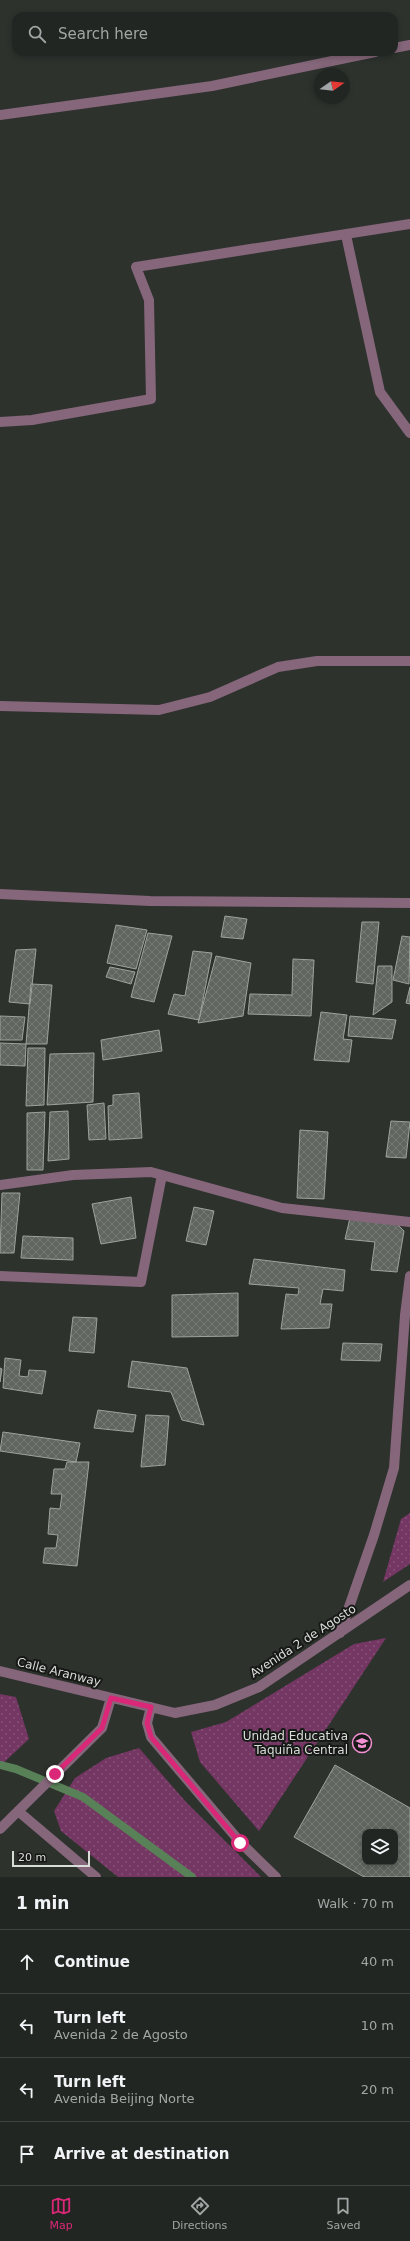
<!DOCTYPE html>
<html lang="en">
<head>
<meta charset="utf-8">
<style>
  :root { --surface:#222622; --page:#2e322f; --text:#f1f3f6; --muted:#a2a5a5; --line:#3f4340; --accent:#db2777 }
  body { margin:0; font-family:"DejaVu Sans",sans-serif; background:var(--page); color:var(--text) }
  .controls { position:absolute; right:12px; bottom:12px; display:grid; overflow:hidden; border-radius:8px; box-shadow:0 2px 6px #0003 }
  .controls button { width:36px; height:36px; display:grid; place-items:center; padding:0; border:0; border-bottom:1px solid var(--line); background:var(--surface); color:var(--text); font:20px sans-serif }
  .compass { position:absolute; left:314px; top:68px; width:36px; height:36px; border-radius:50%; background:var(--surface); box-shadow:0 2px 6px #0003; rotate:76deg }
  .scale { position:absolute; left:12px; bottom:10px; width:78px; box-sizing:border-box; padding-left:4px; border:2px solid #d9dcd9; border-top:0; font-size:11px; line-height:14px; white-space:nowrap; color:#d9dcd9; -webkit-text-stroke:3px #171917; paint-order:stroke }
  .stop { position:absolute; width:12px; height:12px; margin:-9px; border:3px solid #db2777; border-radius:50%; background:#fff }
  .stop.end { background:#db2777; border-color:#fff; box-shadow:0 1px 4px #0008 }
  .list { margin:0; padding:0; list-style:none }
  h2 { display:flex; justify-content:space-between; align-items:center; height:52px; margin:0; padding:0 16px; font-size:17px }
  h2 small { font-size:13px; font-weight:400; color:var(--muted) }
  .list li { display:grid; grid-template-columns:26px 1fr auto; gap:12px; align-items:center; box-sizing:border-box; height:64px; padding:0 16px; border-top:1px solid var(--line) }
  .list b { display:block; font-size:15px; white-space:nowrap }
  .list p { margin:0; font-size:13px; white-space:nowrap; color:var(--muted) }
  .list em { font-size:13px; font-style:normal; color:var(--muted) }
  .icon { flex:none; width:22px; height:22px; fill:none; stroke:currentColor; stroke-width:2; stroke-linecap:round; stroke-linejoin:round }
  .map { position:relative; flex:none; width:410px; height:1877px; overflow:hidden }
  .search { position:absolute; background:var(--surface); box-shadow:0 2px 6px #0003; left:12px; right:12px; top:12px; height:44px; display:flex; align-items:center; gap:10px; box-sizing:border-box; padding:0 14px; border-radius:12px; color:var(--muted); font-size:15px }
  .sheet { height:308px; background:var(--surface) }
  nav { display:flex; justify-content:space-around; align-items:center; box-sizing:border-box; height:56px; border-top:1px solid var(--line); background:var(--surface); font-size:11px; color:var(--muted) }
  nav a { display:grid; justify-items:center; gap:2px }
  nav .on { color:var(--accent) }
  .map>svg:first-child { display:block }
  .grass { fill:url(#grass-dots) }
  .lines { fill:none; stroke-linecap:round; stroke-linejoin:round }
  .stream { stroke:#598158; stroke-width:8 }
  .building { fill:url(#building-cross-hatch); stroke:#9da39c; fill-rule:evenodd }
  .minor { stroke:#85667a; stroke-width:10 }
  .route { stroke:#db2777; stroke-width:5 }
  .labels { text-anchor:middle; stroke-width:4; stroke-linejoin:round; paint-order:stroke }
  .street-label { font-size:12px; fill:#d9dcd9; stroke:#171917 }
  .poi-label { font-size:12px; fill:#d9dcd9; stroke:#171917; text-anchor:end }
</style>
</head>
<body>
<div class="map">
<svg width="410" height="1877" viewBox="0 0 410 1877">
  <defs>
    <pattern id="grass-dots" width="8" height="8" patternUnits="userSpaceOnUse"><rect width="8" height="8" fill="#743662"/><path d="M2 2h.1M6 6h.1" fill="none" stroke="#875278" stroke-width="1.8" stroke-linecap="round"/></pattern>
    <pattern id="building-cross-hatch" width="8" height="8" patternUnits="userSpaceOnUse"><rect width="8" height="8" fill="#60655f"/><path d="M0 0l8 8M0 8l8-8" fill="none" stroke="#767a75"/></pattern>
  </defs>
  <rect width="100%" height="100%" fill="#2d322d"/>
  <path class="grass" d="M410 1513V1564L383 1582 401 1519Z
    M386 1638 259 1831 200 1762 191 1732 226 1722 354 1644Z
    M0 1694 16 1697 29 1739 0 1766Z
    M139 1748 186 1802 261 1877H118L61 1831 54 1811 75 1778 106 1758Z"/>
  <g class="lines">
    <path class="stream" d="M0 1765 16 1769 83 1797 192 1877"/>
  </g>
  <path class="building" d="M225 916 247 919 243 939 221 937Z
    M362 922H379L373 984 356 982Z
    M116 925 147 930 136 969 107 963Z
    M148 933 172 936 154 1002 131 997Z
    M402 936 410 937 409 984 393 980Z
    M36 949 30 1004 9 1002 16 950Z
    M193 951 212 953 199 1020 168 1014 174 994 185 996Z
    M216 956 251 963 243 1016 198 1023Z
    M293 959 314 960 311 1016 248 1014 250 994 292 995Z
    M378 966H392V1002L373 1015Z
    M110 967 135 972 131 984 106 977Z
    M31 984 52 985 47 1044H26Z
    M410 987V1004L406 1003Z
    M321 1012 347 1015 343 1039 352 1040 349 1062 314 1060Z
    M0 1016 25 1017 22 1040H0Z
    M350 1016 396 1020 392 1039 348 1036Z
    M159 1030 162 1051 103 1060 101 1040Z
    M0 1043 26 1044 25 1066 0 1065Z
    M28 1048H45L44 1105 26 1106Z
    M94 1053 93 1102 47 1105 50 1054Z
    M139 1093 142 1138 109 1140 108 1106 113 1105V1095Z
    M104 1103 106 1139 89 1140 87 1105Z
    M68 1111 69 1159 48 1161 50 1112Z
    M45 1112 43 1170H27V1113Z
    M391 1121 410 1122 406 1158 386 1157Z
    M300 1130 328 1132 324 1199 297 1198Z
    M2 1193H20L14 1253H0Z
    M131 1197 136 1238 101 1244 92 1204Z
    M194 1207 214 1211 206 1245 186 1241Z
    M350 1218 395 1222 404 1231 397 1272 371 1270 375 1242 345 1239Z
    M23 1236 73 1238V1260L21 1258Z
    M254 1259 345 1270 343 1291 323 1289 320 1304H332L329 1328 281 1329 286 1294 298 1295 299 1288 249 1284Z
    M238 1293V1336L172 1337V1295Z
    M73 1317 97 1318 94 1353 69 1351Z
    M343 1343 382 1344 380 1361 341 1360Z
    M5 1358 21 1360 19 1376 28 1377 29 1370 46 1371 42 1394 3 1388Z
    M132 1361 187 1368 204 1425 182 1420 171 1392 128 1387Z
    M0 1368 2 1369 0 1382Z
    M98 1410 136 1415 133 1432 94 1428Z
    M146 1415 169 1416 165 1465 141 1467Z
    M3 1432 80 1443 76 1462 0 1451Z
    M67 1462H89L77 1566 43 1563 45 1548H56L58 1535 48 1534 50 1508 60 1509 62 1494H51L54 1469H65Z
    M335 1765 410 1808V1877H364L294 1837ZM365 1832H395V1862H365Z"/>
  <g class="lines">
    <path class="minor" d="M394 48 410 45
      M0 115 212 86 375 52
      M346 235 380 392 410 433
      M0 422 32 420 151 399 149 300 136 267 410 224
      M0 706 159 710 210 697 278 667 317 661H410
      M0 894 150 901 410 903
      M0 1185 73 1175 151 1172 282 1208 410 1222
      M0 1276 141 1282 162 1175
      M340 1633 374 1535 394 1468 405 1315 410 1276
      M0 1671 175 1713 215 1705 259 1687 410 1585
      M151 1707 147 1723 151 1737 241 1843 276 1877
      M18 1811 96 1877
      M0 1829 102 1728 111 1698"/>
  </g>
  <g class="lines">
    <path class="route" d="M55 1774 102 1728 111 1698 151 1707 147 1723 151 1737 240 1843"/>
  </g>
  <defs>
    <g id="school-ring" transform="scale(1)"><circle r="9.5" fill="#171917" stroke="#f491d4" stroke-width="1.5"/><path d="M0-5L7-2L0 1L-7-2ZM-4 1L0 2.5L4 1V4Q0 6-4 4Z" fill="#f491d4"/></g>
  </defs>
  <g fill-rule="evenodd">
    <use href="#school-ring" x="362" y="1743"/>
  </g>
  <g class="labels">
    <g class="street-label">
      <text transform="translate(303 1641) rotate(-33)" y="4">Avenida 2 de Agosto</text>
      <text transform="translate(59 1672) rotate(14)" y="4">Calle Aranway</text>
    </g>
    <g class="poi-label">
      <text x="348" y="1740">Unidad Educativa<tspan x="348" dy="14">Taquiña Central</tspan></text>
    </g>
  </g>
</svg>
<div class="controls">
<button><svg class="icon" aria-label="layers" viewBox="0 0 24 24"><path d="M12 4l9 5-9 5-9-5zM3 14l9 5 9-5"/></svg></button>
</div>
<svg class="compass" viewBox="-18 -18 36 36"><path d="M0-13l5 13h-10z" fill="#e53935"/><path d="M0 13l5-13h-10z" fill="#a2a5a5"/></svg>
<div class="scale">20 m</div>
<div class="stop" style="left:240px;top:1843px"></div>
<div class="stop end" style="left:55px;top:1774px"></div>
<div class="search"><svg class="icon" aria-label="search" viewBox="0 0 24 24"><circle cx="10" cy="10" r="6"/><path d="M15 15l6 6"/></svg>Search here</div>
</div>
<section class="sheet">
<h2>1 min<small>Walk · 70 m</small></h2>
<ul class="list">
<li><svg class="icon" aria-label="ahead" viewBox="0 0 24 24"><path d="M12 20V5M6 11l6-6 6 6"/></svg><div><b>Continue</b></div><em>40 m</em></li>
<li><svg class="icon" aria-label="left" viewBox="0 0 24 24"><path d="M17 20v-9H6M10 6l-5 5 5 5"/></svg><div><b>Turn left</b><p>Avenida 2 de Agosto</p></div><em>10 m</em></li>
<li><svg class="icon" aria-label="left" viewBox="0 0 24 24"><path d="M17 20v-9H6M10 6l-5 5 5 5"/></svg><div><b>Turn left</b><p>Avenida Beijing Norte</p></div><em>20 m</em></li>
<li><svg class="icon" aria-label="arrive" viewBox="0 0 24 24"><path d="M6 21V4h12l-3 4 3 4H6"/></svg><div><b>Arrive at destination</b></div></li>
</ul>
</section>
<nav>
<a class="on"><svg class="icon" aria-label="map" viewBox="0 0 24 24"><path d="M3 6l6-2 6 2 6-2v14l-6 2-6-2-6 2zM9 4v14M15 6v14"/></svg>Map</a>
<a><svg class="icon" aria-label="directions" viewBox="0 0 24 24"><path d="M12 3l9 9-9 9-9-9zM9 14v-3h6M13 9l2 2-2 2"/></svg>Directions</a>
<a><svg class="icon" aria-label="saved" viewBox="0 0 24 24"><path d="M7 4h10v16l-5-4-5 4z"/></svg>Saved</a>
</nav>
</body>
</html>
